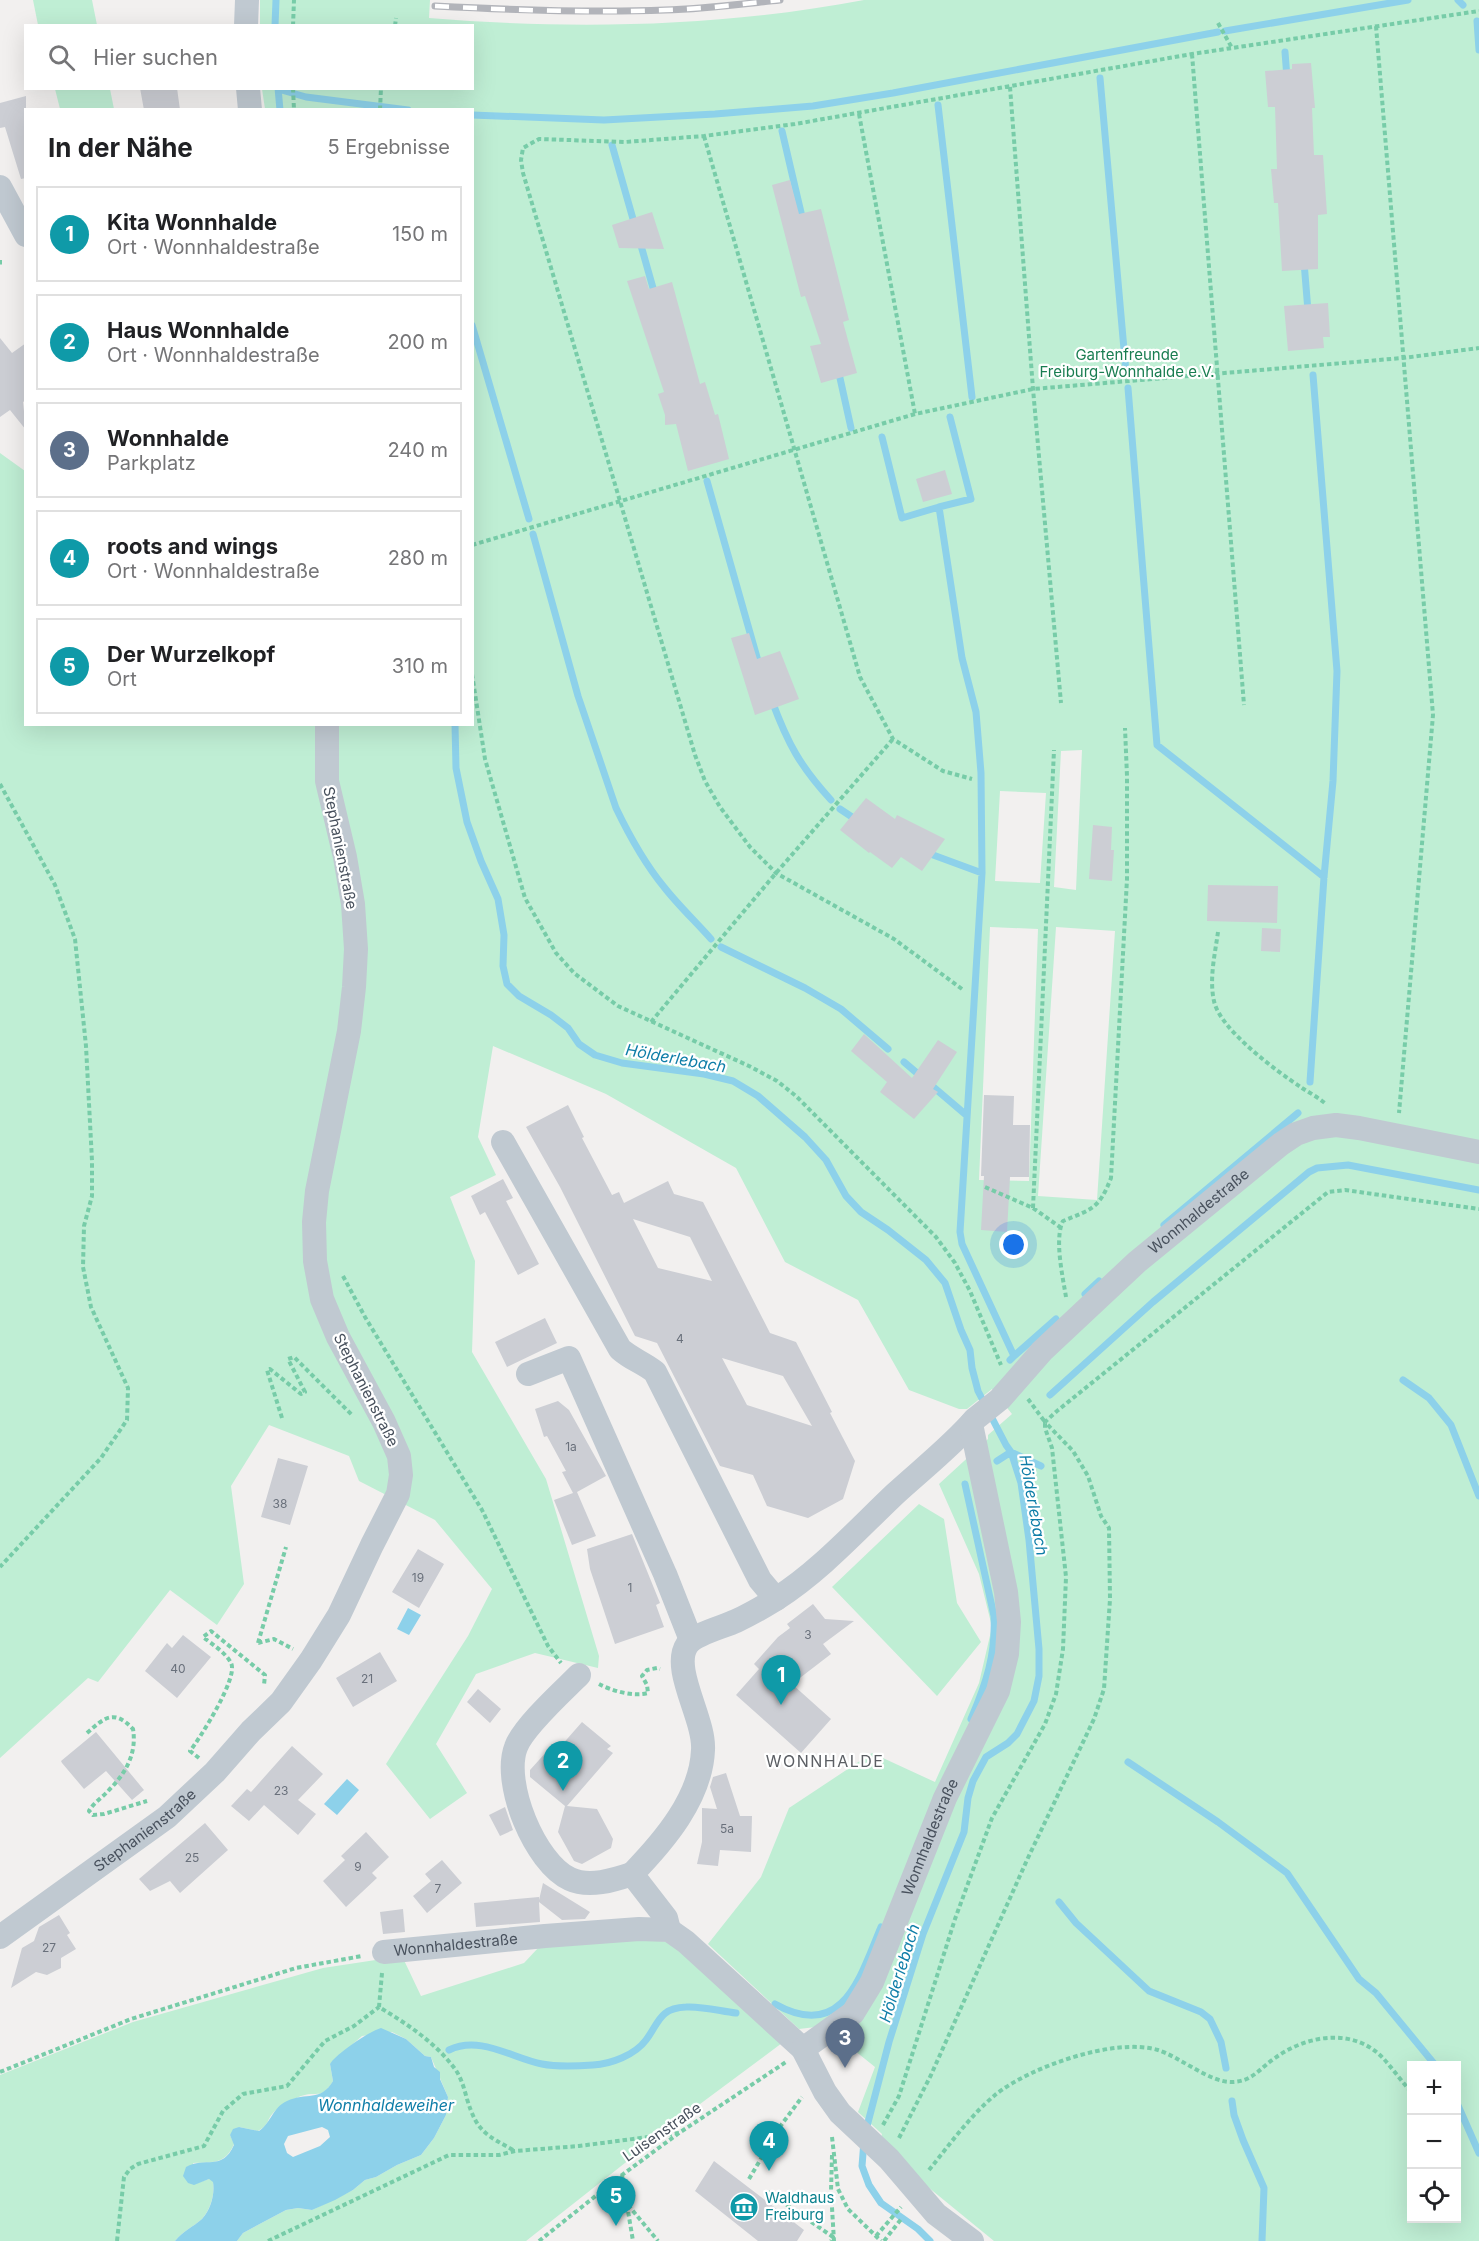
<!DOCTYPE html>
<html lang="de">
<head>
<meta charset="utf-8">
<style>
  :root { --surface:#fff; --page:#f6f6f6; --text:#202124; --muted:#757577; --line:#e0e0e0; --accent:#ea580c }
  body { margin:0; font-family:Inter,sans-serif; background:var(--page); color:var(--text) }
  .controls { position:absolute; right:18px; bottom:18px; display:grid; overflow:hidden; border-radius:0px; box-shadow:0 6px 24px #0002 }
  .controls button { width:54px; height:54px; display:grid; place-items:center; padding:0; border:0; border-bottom:2px solid var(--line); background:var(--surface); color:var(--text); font:30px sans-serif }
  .you { position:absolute; left:1014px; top:1245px; width:21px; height:21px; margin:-15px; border:4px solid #fff; border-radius:50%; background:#1a73e8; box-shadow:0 0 0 9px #1a73e833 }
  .badge { display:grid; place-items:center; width:39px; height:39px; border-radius:50%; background:var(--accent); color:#fff; font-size:20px; font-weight:700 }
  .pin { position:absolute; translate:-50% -50px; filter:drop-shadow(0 2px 3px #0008) }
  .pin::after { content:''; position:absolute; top:32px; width:21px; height:18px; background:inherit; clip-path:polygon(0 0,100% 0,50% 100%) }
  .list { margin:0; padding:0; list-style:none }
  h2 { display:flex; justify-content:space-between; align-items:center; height:78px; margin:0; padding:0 24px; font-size:26px }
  h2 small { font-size:20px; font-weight:400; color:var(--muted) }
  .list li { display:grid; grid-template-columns:39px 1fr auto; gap:18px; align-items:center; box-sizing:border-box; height:96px; margin:0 12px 12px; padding:0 12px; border:2px solid var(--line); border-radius:0px }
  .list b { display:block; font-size:22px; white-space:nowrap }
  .list p { margin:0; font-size:20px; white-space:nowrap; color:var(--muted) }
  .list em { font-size:20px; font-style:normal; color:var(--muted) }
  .icon { flex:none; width:33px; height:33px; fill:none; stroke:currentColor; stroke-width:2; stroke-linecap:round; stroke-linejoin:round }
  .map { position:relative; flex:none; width:1479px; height:2241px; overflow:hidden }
  .search { position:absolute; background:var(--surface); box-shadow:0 6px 24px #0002; left:24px; top:24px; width:450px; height:66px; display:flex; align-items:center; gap:15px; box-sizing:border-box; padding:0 21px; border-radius:0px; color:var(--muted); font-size:22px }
  .panel { position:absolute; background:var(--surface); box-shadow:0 6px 24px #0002; left:24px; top:108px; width:450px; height:618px; border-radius:0px }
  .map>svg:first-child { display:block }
  .green { fill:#bfeed4; fill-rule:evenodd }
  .water { fill:#8dd1ea; fill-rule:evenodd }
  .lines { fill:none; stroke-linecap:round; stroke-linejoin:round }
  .stream { stroke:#8dd1ea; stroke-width:7 }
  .building { fill:#ccced4; fill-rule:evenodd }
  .path { stroke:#77cca8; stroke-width:4; stroke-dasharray:4.5 3; stroke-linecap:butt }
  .minor { stroke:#c0c9d1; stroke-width:24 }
  .rail-casing { stroke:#b2b4ba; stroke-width:7 }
  .rail { stroke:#fff; stroke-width:4.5; stroke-dasharray:14; stroke-linecap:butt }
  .labels { text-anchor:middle; stroke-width:4.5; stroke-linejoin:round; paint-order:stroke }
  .number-label { font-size:12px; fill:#69707b }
  .park-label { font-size:15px; fill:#197d51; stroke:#fff }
  .street-label { font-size:15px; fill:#48515d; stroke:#fff }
  .culture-label { font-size:15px; fill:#0d838f; stroke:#fff; text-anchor:start }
  .water-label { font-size:16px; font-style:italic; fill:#0f7ea8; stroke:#fff }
  .neighbourhood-label { font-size:16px; letter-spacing:1.5px; fill:#5c5f64; stroke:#fff }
</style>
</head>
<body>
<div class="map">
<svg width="1479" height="2241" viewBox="0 0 1479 2241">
  <rect width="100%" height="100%" fill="#f2f0ef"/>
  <path class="green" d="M33 0H92L97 25H38Z
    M260 0H430L429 18C574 30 721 27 864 0H1479V2241H994L879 2147 882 2134 858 2112 875 2067 824 2026 799 2029 708 1944 761 1877 789 1808 872 1753 935 1782 979 1683 992 1627 979 1574 939 1484 988 1439V1435L1012 1414 992 1389 967 1409H959L909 1390 858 1300 785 1262 736 1168 606 1094 493 1046 478 1137 496 1175 450 1197 475 1261 472 1352 546 1479 599 1656 598 1668 535 1653 476 1674 436 1744 467 1793 430 1819 386 1764 468 1636 492 1589 435 1520 359 1481 349 1456 269 1425 231 1486 244 1584 217 1625 170 1590 98 1682 88 1678 0 1758V453L25 471 26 724H472V110L265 109 262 89 472 88V26L260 25ZM1082 750 1076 890 1054 887 1061 751ZM1000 791 1046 793 1040 883 995 881ZM990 927 1038 929 1029 1181 979 1180ZM1056 927 1115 931 1097 1200 1038 1196ZM1412 2066H1456V2218H1412Z
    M55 89H110L114 109H60Z
    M919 1504 944 1519 957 1603 981 1642 937 1696 832 1587Z
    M610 1936 680 1943 782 2043 696 2107 526 2241H237L243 2233 286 2210 298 2208 312 2210 353 2190 365 2180 376 2177 397 2165 421 2155 434 2138 446 2115 448 2097 431 2057 425 2056 406 2039 392 2032 362 2036 330 2064 333 2081C321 2101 317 2090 301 2096 294 2099 278 2107 273 2113 266 2121 270 2124 258 2131L239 2127 230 2135 234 2144C225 2165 212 2162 193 2163L194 2184 209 2179 213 2181C215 2194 211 2208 202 2219 193 2227 183 2231 175 2241H0V2075L133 2022 323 1968 402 1956 421 1996 524 1963 539 1947Z"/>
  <path class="water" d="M408 1608 421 1615 409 1635 397 1629Z
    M347 1779 359 1790 337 1815 324 1804Z
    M381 2028 406 2039 425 2056 431 2057 434 2067 440 2072V2079L448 2097 446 2115 434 2138 421 2155 397 2165 376 2177 365 2180 353 2190 335 2200 312 2210 298 2208 286 2210 243 2233 237 2241H175C183 2231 193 2227 202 2219 211 2209 215 2194 213 2182L209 2179 194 2185 188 2183 183 2176 186 2167C205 2156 222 2172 234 2145L230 2135 233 2129 239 2127 259 2131C271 2123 273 2107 287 2101 306 2092 321 2102 333 2081L330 2064C336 2054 368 2032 381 2028ZM322 2127 328 2130 330 2137 320 2146 293 2157 287 2153 284 2144 288 2136Z"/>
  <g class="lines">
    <path class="stream" d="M1458 0 1463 5
      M1477 21 1479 50
      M275 26 276 0
      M1225 31 1408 0
      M1285 52 1287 78
      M1100 78 1126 372
      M278 88 280 110
      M278 89 306 97 408 110
      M938 105 972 397
      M472 115 604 120 715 114 813 106 893 93 1218 32
      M782 131 803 221
      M612 145 635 226
      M640 242 655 295
      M1304 262 1308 311
      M472 325 529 519
      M838 369 851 428
      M1128 388 1157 745 1324 877
      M882 437 902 518 939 507 962 658 976 712 981 773 982 873 960 1232 962 1244 1014 1356 1010 1360
      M707 481 760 668
      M939 507 971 499 950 417
      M533 534 578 696 616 808C629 835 645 864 664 887 678 905 696 922 711 939
      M772 701C788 744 800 766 831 800
      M455 724 456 768 467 822 481 861 498 899 504 935 503 966 507 984 519 996 551 1015 568 1028 579 1044 595 1055 622 1063 704 1074 733 1081 758 1096 805 1137 826 1160 846 1196 861 1212 888 1230 926 1260 945 1283 961 1330 970 1350 972 1368 978 1391 1006 1445 1011 1452 1021 1483 1029 1540 1039 1649V1676L1034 1701 1017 1734 1008 1743 986 1757 973 1781 968 1798 964 1832 923 1934 889 2042 866 2130
      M840 809 858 821
      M925 852 982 873
      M721 947 805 988 841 1009 888 1049
      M904 1062 965 1114
      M1310 1082 1324 877 1333 781 1337 671 1313 375
      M1164 1225 1298 1113
      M1085 1294 1099 1281
      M1014 1356 1056 1319
      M1403 1380 1429 1398 1451 1425 1479 1496
      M1050 1395 1153 1302 1309 1172 1317 1168 1348 1165 1479 1190
      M997 1461 1011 1452 1041 1466
      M965 1484 994 1616C996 1654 986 1684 971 1719
      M1128 1762 1218 1822 1287 1873 1359 1979 1376 1993 1436 2066
      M1059 1902 1076 1923 1149 1991 1201 2012 1210 2019 1221 2042 1226 2068
      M775 2004C843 2042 860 1977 881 1927
      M449 2050C480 2035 512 2058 542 2064 557 2067 578 2066 593 2065 611 2064 635 2055 646 2040 659 2023 659 2008 686 2007 702 2006 720 2011 736 2013
      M1232 2101 1234 2115 1243 2140 1264 2188 1262 2241
      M1456 2101 1479 2153
      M864 2141 862 2166 869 2185 881 2203 918 2229 930 2241"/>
  </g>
  <path class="building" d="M1311 63 1315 108H1312L1314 155H1323L1327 214 1318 215V269L1282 271 1278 203H1274L1271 169H1277L1275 107H1268L1265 71 1292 69V64Z
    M140 88H177L180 110H144Z
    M26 96V178L21 179 5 127 0 128V103Z
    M790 180 799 214 821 209 849 320 843 322 857 373 821 383 810 346 821 344 805 296 801 297 772 185Z
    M652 212 664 249 619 248 612 225Z
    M645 276 649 289 672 282 700 384 705 382 715 415 718 414 729 459 688 471 676 424 665 425V415L658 394 664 392 627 281Z
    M1328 303 1330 337H1323L1324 348 1288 351 1284 306Z
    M0 338 12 353 26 343V400L23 402 26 430 10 410 0 417Z
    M945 470 952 494 923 502 916 479Z
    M749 633 757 659 780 651 799 699 755 715 731 638Z
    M866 798 895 819 897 815 945 839 922 871 901 857 892 868 870 852 869 853 840 830Z
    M1093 825 1112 827 1111 850H1114L1112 881 1089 879Z
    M1208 885 1278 886 1277 923 1207 921Z
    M1262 928 1281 929 1280 952 1261 951Z
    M864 1034 912 1078 938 1040 957 1052 933 1089 938 1092 914 1119 880 1092 887 1082 851 1051Z
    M984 1095 1014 1096 1013 1125H1030L1029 1177H1010L1007 1232 981 1230 984 1176H981Z
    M568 1105 584 1137 582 1138 612 1195 619 1192 624 1203 668 1181 674 1194 703 1202 770 1333 796 1342 832 1412 830 1413 855 1461 843 1499 808 1518 767 1506 753 1475 720 1466 657 1343 635 1336 560 1187 526 1127ZM633 1219 690 1237 712 1281 658 1268ZM722 1358 783 1376 812 1426 747 1405Z
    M503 1179 513 1198 506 1201 539 1264 518 1275 485 1212 480 1215 471 1196Z
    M545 1318 557 1343 507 1367 495 1342Z
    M558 1401 569 1410 606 1476 577 1492 596 1536 572 1545 554 1500 573 1493 562 1472 566 1471 547 1436 544 1437 535 1409Z
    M278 1458 308 1466 290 1525 261 1517Z
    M632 1534 660 1603 656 1605 664 1627 615 1644 590 1569 587 1549Z
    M418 1549 444 1564 419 1608 392 1592Z
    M813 1604 825 1619 854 1621 823 1644 831 1654 792 1684 831 1719 801 1753 736 1695 759 1669 754 1664 778 1637 790 1628 787 1624Z
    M183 1635 211 1657 177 1698 145 1671 167 1643 172 1648Z
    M380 1652 397 1681 353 1707 336 1678Z
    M478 1689 501 1709 490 1723 467 1702Z
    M582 1722 611 1746 607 1749 613 1753 567 1806 597 1809 613 1839 611 1848 582 1864 574 1861 558 1832 565 1806 530 1777V1770L548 1750 553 1755Z
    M96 1732 144 1790 132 1800 106 1771 84 1789 62 1763 61 1761Z
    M292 1746 323 1774 298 1800 316 1814 298 1835 264 1805 249 1821 231 1806 247 1789 251 1792Z
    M726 1773 740 1816H752L751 1852 720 1850 718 1866 697 1864 702 1842V1808L717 1809 710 1787 713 1777Z
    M505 1807 513 1830 500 1836 489 1815Z
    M205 1823 228 1850 180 1893 170 1881 150 1891 139 1879Z
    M366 1832 389 1857 372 1873 377 1878 346 1907 323 1881 345 1860 341 1856Z
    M442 1860 462 1883 427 1913 413 1896 431 1881 425 1874Z
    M543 1883 590 1912 585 1919 562 1920 539 1902 540 1922 476 1927 474 1903 539 1897V1900Z
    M403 1909 405 1932 383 1934 380 1912Z
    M59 1915 70 1933 67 1935 76 1949 61 1958V1968L47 1975 36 1972 11 1988 22 1948 34 1941 39 1927Z
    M714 2161 804 2230 797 2241H758L695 2191Z"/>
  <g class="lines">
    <path class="path" d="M1218 23 1232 48
      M293 26 294 0
      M395 26 396 18
      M1376 26 1433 715 1399 1113
      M1192 54 1244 705
      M1010 87 1033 389 1061 703
      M293 88 294 110
      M380 110 381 88
      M859 114 915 414
      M704 136 860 677 893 739 943 771 972 779
      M0 260V266
      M472 545 915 414 1033 389 1403 358 1479 348
      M472 674 485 759 525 898 556 953 574 973 618 1006 749 1066 777 1081 796 1096 936 1237 955 1263 970 1291 1001 1365
      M0 784 55 885 75 939 86 1046 92 1161V1196L84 1226 83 1267 91 1307 128 1388 127 1420 101 1458 0 1567
      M1218 932C1215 954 1209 979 1214 1001 1220 1030 1278 1072 1302 1088 1310 1093 1319 1098 1326 1104
      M962 989 894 939 776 873 750 847 720 807 705 781 695 755 523 173 521 160 523 148 539 139 625 142 704 136 795 124 1192 54 1479 11
      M651 1022 776 873 893 739
      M985 1187 1033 1208 1060 1227
      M1033 1208 1054 750
      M343 1276 365 1317 482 1510 548 1646 561 1663
      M1066 1297C1063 1278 1054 1239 1063 1221 1092 1209 1099 1209 1111 1178L1127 879V776L1125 728
      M282 1418 267 1370 270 1369 301 1394 305 1392 288 1359 294 1357 353 1416
      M258 1643 286 1547
      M258 1643 274 1639 293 1649
      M599 1684C612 1691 634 1697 648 1693L647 1685 642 1676 647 1670 657 1668 660 1669
      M87 1733C105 1717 114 1709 133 1729 137 1753 126 1773 109 1790 103 1797 93 1803 89 1811L93 1815 104 1814 147 1801
      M199 1758 190 1751C200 1738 239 1677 231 1663 226 1653 212 1644 203 1637L211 1631 265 1675 264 1685
      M382 1973 379 2007C407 2024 435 2042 455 2069 461 2077 464 2088 467 2099 477 2132 486 2135 515 2151
      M0 2072 131 2019 296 1968 362 1956
      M883 2125 899 2096 955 1919 992 1818 1045 1724 1056 1694 1063 1649 1066 1577 1052 1448 1045 1428V1422L1028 1399
      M832 2137 838 2189 848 2209 881 2241
      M899 2138 931 2075 1027 1860 1094 1719 1104 1689 1110 1599 1109 1528 1101 1516 1088 1476 1073 1451 1045 1422 1057 1411 1328 1192 1345 1190 1479 1209
      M832 2155 831 2191 834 2241
      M929 2170C950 2144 970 2116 995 2095 1030 2067 1114 2037 1158 2050 1180 2057 1210 2083 1233 2082 1253 2081 1260 2068 1275 2058 1307 2035 1353 2027 1383 2058 1393 2069 1402 2082 1412 2093
      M622 2175 633 2241
      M749 2179 779 2128 802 2097
      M768 2192 833 2237 831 2241
      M628 2205 658 2241
      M876 2236 901 2207
      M117 2241 124 2177 130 2169 138 2164 204 2146 223 2111 243 2094 287 2086 325 2041 354 2026 379 2007
      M268 2241 449 2155H499L515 2151 579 2146 679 2133
      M539 2241 622 2175 679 2133 786 2062
      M884 2241 902 2218"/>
    <g class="minor">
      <path d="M246 26 247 0"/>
      <path d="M248 88 250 110"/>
      <path d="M0 187 26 235"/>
      <path d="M503 1142 620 1349C631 1359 644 1363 655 1372L760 1580 776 1599"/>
      <path d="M528 1374 569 1358 665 1574 691 1640"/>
      <path d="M579 1675C563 1691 523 1727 516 1747 502 1783 535 1863 570 1879 589 1888 614 1880 632 1874"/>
      <path id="s1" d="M669 1930 666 1918 632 1874C664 1841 701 1798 703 1750 705 1719 671 1669 687 1645 694 1634 723 1627 736 1621 749 1615 763 1607 776 1599 820 1571 857 1530 895 1494 920 1471 954 1444 975 1419L1000 1399 1042 1351 1137 1262 1281 1144 1296 1134 1313 1128 1336 1125 1359 1128 1479 1152"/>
      <path id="s2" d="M0 1937 167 1817 215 1772 251 1731 281 1702 311 1660 339 1615 372 1545 398 1494 401 1475 399 1456 384 1422 338 1337 322 1299 315 1261 314 1222 317 1191 349 1031 354 987 356 949 353 904 345 857 327 781V724"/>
      <path id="s3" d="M384 1952 545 1936 639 1929 669 1930 686 1942 803 2049 825 2092 840 2113 889 2159 936 2214 972 2241"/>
      <path id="s4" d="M803 2049 853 2013 872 1982 945 1798 998 1691 1007 1654 1009 1622 1006 1592 971 1424"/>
    </g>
    <g class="rail-casing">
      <path id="rail" d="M435 6C512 10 588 13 665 10 704 9 742 4 780 0"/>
    </g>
    <use href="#rail" class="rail"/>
  </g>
  <defs>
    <g id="museum-disc" transform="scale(1.5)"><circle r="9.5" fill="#0f9aa8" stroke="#fff"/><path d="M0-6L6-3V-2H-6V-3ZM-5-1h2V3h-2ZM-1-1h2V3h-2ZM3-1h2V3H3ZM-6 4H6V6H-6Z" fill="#fff"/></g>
  </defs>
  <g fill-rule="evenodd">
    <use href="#museum-disc" x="744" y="2207"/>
  </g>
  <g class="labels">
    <g class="number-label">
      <text x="680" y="1343">4</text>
      <text x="571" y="1451">1a</text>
      <text x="280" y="1508">38</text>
      <text x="418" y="1582">19</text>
      <text x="630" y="1592">1</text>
      <text x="808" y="1639">3</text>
      <text x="178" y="1673">40</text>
      <text x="367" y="1683">21</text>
      <text x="281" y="1795">23</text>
      <text x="727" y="1833">5a</text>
      <text x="192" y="1862">25</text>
      <text x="358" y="1871">9</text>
      <text x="438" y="1893">7</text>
      <text x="49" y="1952">27</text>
    </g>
    <g class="park-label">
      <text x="1127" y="360">Gartenfreunde<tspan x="1127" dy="17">Freiburg-Wonnhalde e.V.</tspan></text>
    </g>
    <g class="street-label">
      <text transform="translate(340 848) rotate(79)" y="5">Stephanienstraße</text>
      <text dy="5" stroke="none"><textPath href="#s1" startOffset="998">Wonnhaldestraße</textPath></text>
      <text transform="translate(366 1390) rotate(63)" y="5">Stephanienstraße</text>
      <text dy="5" stroke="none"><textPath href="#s2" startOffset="180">Stephanienstraße</textPath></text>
      <text dy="5" stroke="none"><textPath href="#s4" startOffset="254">Wonnhaldestraße</textPath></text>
      <text dy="5" stroke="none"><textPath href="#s3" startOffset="72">Wonnhaldestraße</textPath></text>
      <text transform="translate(662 2132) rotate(-35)" y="5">Luisenstraße</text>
    </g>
    <g class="culture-label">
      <text x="765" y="2203">Waldhaus<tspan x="765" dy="17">Freiburg</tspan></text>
    </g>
    <g class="water-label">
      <text transform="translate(676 1058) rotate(10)" y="6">Hölderlebach</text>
      <text transform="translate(1034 1505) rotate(80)" y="6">Hölderlebach</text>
      <text transform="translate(899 1973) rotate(-73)" y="6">Hölderlebach</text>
      <text x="386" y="2111">Wonnhaldeweiher</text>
    </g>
    <g class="neighbourhood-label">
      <text x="825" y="1767">WONNHALDE</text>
    </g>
  </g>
</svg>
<div class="controls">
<button>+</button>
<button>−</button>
<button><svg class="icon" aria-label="locate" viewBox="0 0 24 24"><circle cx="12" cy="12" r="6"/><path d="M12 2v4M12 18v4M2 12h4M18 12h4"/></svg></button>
</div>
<div class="you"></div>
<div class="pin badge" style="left:781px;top:1705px;background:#0f9aa8">1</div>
<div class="pin badge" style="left:563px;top:1791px;background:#0f9aa8">2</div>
<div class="pin badge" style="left:845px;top:2068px;background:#5c6f8a">3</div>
<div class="pin badge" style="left:769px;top:2171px;background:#0f9aa8">4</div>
<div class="pin badge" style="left:616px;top:2226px;background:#0f9aa8">5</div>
<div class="search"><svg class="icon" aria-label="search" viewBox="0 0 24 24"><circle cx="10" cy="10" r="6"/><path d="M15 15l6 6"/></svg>Hier suchen</div>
<section class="panel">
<h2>In der Nähe<small>5 Ergebnisse</small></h2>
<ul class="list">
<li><span class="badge" style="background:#0f9aa8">1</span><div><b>Kita Wonnhalde</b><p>Ort · Wonnhaldestraße</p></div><em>150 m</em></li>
<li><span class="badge" style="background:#0f9aa8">2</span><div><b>Haus Wonnhalde</b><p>Ort · Wonnhaldestraße</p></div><em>200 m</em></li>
<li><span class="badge" style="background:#5c6f8a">3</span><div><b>Wonnhalde</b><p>Parkplatz</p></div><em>240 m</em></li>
<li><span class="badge" style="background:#0f9aa8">4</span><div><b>roots and wings</b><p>Ort · Wonnhaldestraße</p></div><em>280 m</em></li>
<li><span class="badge" style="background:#0f9aa8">5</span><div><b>Der Wurzelkopf</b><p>Ort</p></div><em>310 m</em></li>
</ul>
</section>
</div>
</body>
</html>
